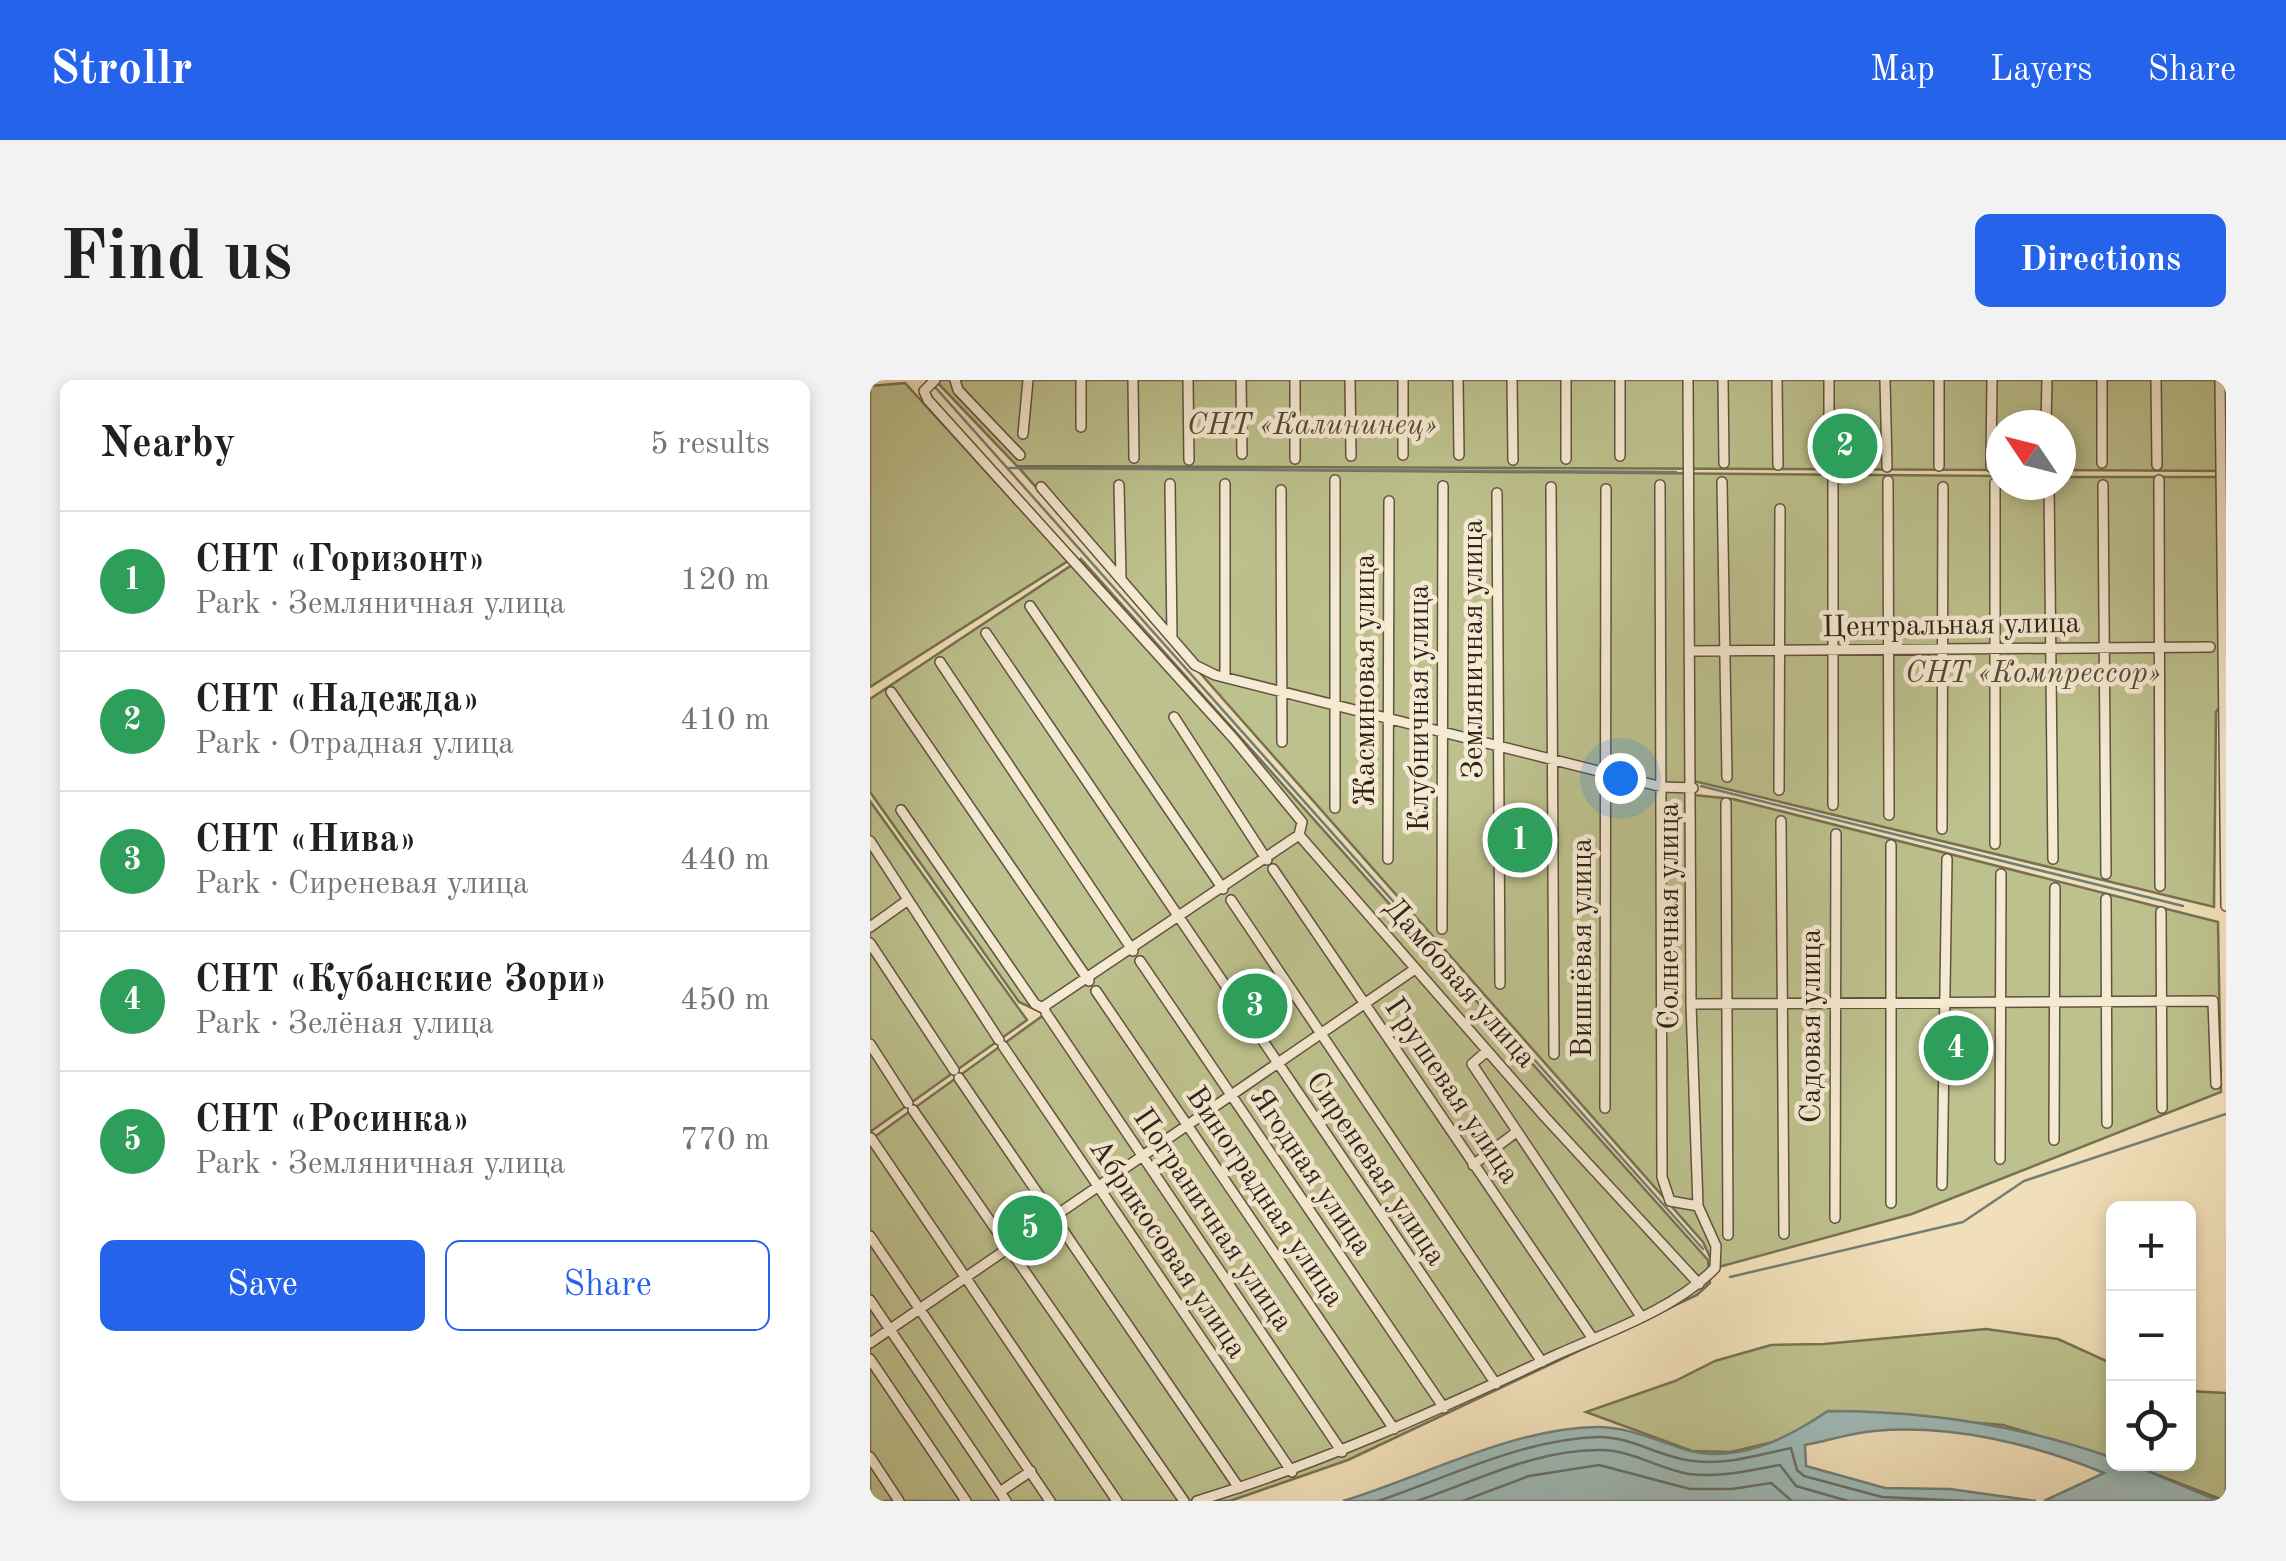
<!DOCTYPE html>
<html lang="en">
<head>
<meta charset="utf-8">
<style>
  :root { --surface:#fff; --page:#f2f2f2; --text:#202124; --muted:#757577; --line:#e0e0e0; --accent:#2563eb }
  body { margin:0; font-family:"Old Standard TT",serif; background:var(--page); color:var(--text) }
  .controls { position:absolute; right:30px; bottom:30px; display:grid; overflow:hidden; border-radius:15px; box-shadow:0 5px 15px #0003 }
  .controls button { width:90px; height:90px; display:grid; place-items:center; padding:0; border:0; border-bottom:2px solid var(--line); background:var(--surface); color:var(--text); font:50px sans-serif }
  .compass { position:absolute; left:1116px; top:30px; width:90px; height:90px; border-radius:50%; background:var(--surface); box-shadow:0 5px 15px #0003; rotate:305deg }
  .you { position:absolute; left:750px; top:398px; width:35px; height:35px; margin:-25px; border:8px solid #fff; border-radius:50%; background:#1a73e8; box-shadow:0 0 0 15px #1a73e833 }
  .badge { display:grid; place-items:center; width:65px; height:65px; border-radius:50%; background:var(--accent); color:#fff; font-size:32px; font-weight:700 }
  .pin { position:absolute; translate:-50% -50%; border:5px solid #fff; box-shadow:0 2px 10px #0006 }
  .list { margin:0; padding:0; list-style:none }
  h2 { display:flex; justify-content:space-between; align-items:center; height:130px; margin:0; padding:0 40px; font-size:42px }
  h2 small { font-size:32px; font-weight:400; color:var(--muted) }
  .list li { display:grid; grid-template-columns:65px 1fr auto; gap:30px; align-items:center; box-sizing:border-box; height:140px; padding:0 40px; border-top:2px solid var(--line) }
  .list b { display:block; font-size:38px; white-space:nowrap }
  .list p { margin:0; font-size:32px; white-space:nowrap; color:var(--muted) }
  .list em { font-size:32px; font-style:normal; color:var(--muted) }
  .actions { display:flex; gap:20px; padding:30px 40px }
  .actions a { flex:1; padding:22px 0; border:2px solid var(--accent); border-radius:15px; text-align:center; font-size:35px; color:var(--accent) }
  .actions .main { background:var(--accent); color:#fff }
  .icon { flex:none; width:55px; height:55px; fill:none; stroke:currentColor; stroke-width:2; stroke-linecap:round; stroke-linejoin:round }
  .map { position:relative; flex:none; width:1356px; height:1121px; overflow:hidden; border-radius:15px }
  header { display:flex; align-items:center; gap:60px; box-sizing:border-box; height:140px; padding:0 50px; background:var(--accent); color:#fff }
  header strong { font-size:48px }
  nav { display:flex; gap:55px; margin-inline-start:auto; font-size:35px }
  .intro { display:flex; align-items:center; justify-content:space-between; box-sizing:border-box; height:240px; padding:0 60px }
  h1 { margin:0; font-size:70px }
  .button { padding:25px 45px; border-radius:15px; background:var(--accent); color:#fff; font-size:35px; font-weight:700 }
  main { display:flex; gap:60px; padding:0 60px }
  aside { flex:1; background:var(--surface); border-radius:15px; box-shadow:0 5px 15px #0003 }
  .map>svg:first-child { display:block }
  .green { fill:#bdc18d; stroke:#767253; stroke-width:2.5 }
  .water { fill:#9ebab8; stroke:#717e78; stroke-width:2.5 }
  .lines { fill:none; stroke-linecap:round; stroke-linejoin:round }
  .shore { stroke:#666f68; stroke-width:2.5 }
  .stream { stroke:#717e78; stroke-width:2.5 }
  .minor-casing { stroke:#5f5341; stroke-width:12 }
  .minor { stroke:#f6ead2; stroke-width:9 }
  .labels { text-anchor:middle; stroke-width:9; stroke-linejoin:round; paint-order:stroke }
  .park-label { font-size:30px; font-style:italic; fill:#524b36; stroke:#f6ead2 }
  .street-label { font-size:30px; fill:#2e2419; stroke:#f6ead2 }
</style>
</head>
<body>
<header>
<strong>Strollr</strong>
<nav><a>Map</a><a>Layers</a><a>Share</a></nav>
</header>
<div class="intro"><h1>Find us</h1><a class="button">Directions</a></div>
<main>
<aside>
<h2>Nearby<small>5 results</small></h2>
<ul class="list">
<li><span class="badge" style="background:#2e9e5b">1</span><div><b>СНТ «Горизонт»</b><p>Park · Земляничная улица</p></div><em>120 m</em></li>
<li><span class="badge" style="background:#2e9e5b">2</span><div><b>СНТ «Надежда»</b><p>Park · Отрадная улица</p></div><em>410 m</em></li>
<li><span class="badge" style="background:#2e9e5b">3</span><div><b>СНТ «Нива»</b><p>Park · Сиреневая улица</p></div><em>440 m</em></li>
<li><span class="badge" style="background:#2e9e5b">4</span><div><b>СНТ «Кубанские Зори»</b><p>Park · Зелёная улица</p></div><em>450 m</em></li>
<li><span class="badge" style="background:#2e9e5b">5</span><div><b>СНТ «Росинка»</b><p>Park · Земляничная улица</p></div><em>770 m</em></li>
</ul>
<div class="actions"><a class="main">Save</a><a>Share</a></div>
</aside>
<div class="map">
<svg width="1356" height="1121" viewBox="0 0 1356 1121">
  <rect width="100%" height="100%" fill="#f1dfb9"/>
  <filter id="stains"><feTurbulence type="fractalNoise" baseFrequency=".002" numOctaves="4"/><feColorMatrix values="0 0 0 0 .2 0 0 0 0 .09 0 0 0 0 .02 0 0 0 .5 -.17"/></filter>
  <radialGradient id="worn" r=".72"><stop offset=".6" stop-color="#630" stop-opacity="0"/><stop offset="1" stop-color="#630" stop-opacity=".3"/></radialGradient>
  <path class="green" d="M65 0H1353V91L1191 90V45H1131V90L147 86Z
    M35 3 198 181 0 307V6Z
    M149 88 1131 96V105H1191V97H1354L1355 320 1346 332 1344 527 824 401V415L863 419 1348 542 1351 712 1042 834 845 888 833 862Z
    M211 179 838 880 840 903 827 915 478 1080 360 1121H136L0 920V760L175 634 149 622 0 412V319Z
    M0 421 157 640 0 752Z
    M0 927 133 1121H0Z
    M1116 949 1188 959 1243 984V1078L1133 1045 958 1031 915 1059 861 1072 822 1071 716 1032 805 1001 845 981 901 965 954 964Z
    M1319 1011 1356 1013V1121L1259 1084H1318Z"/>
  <path class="water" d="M958 1031C1057 1031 1151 1045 1243 1078L1244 1084 1273 1089 1349 1121H1174L1234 1093C1164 1064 1081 1044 1004 1051 981 1053 957 1061 935 1065L936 1086 1015 1108 1080 1109 1166 1121H473C555 1096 642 1048 728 1047 759 1047 787 1061 817 1070 868 1084 918 1058 958 1031Z"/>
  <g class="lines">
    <path class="shore" d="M508 1121C579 1097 651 1060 727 1057 762 1056 790 1078 823 1081 858 1085 888 1075 921 1068L927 1090 934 1096 1012 1117 1095 1121
      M547 1121C606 1101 667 1069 731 1070 762 1070 789 1089 819 1094 850 1098 880 1090 910 1085L926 1106 978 1121
      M593 1121 659 1096 729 1085 820 1109H862L901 1103 922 1121"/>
    <path class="stream" d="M65 7 833 869
      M138 88 806 92
      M831 406 1313 526
      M860 897 1093 842 1154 801 1356 734"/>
    <g class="minor-casing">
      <path id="minor" d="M65 0 54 11 58 20 364 359 432 442 429 455 173 627
        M85 0 88 10 150 75
        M211 0V47
        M263 0 264 78
        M318 0 319 80
        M371 0 372 74
        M425 0V79
        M480 0 481 76
        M533 0V75
        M588 0 589 75
        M642 0 643 80
        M696 0V79
        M750 0V76
        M853 0 854 83
        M907 0 908 85
        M1015 0 1017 87
        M1069 0V86
        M1232 0V83
        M1286 0 1287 85
        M1350 0 1356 526
        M1176 45 1177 0
        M153 54 158 0
        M959 84V0
        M1121 87 1122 0
        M465 100V428
        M963 100V425
        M1289 100 1290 506
        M1018 101 1019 435
        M852 102 857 397
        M300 104 302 258
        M249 105 251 198
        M790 105 792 797 800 821 828 826
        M1179 105 1183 479
        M1233 105 1236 494
        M171 107 325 285 345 295 792 407 823 408
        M681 107 684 674
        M411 110 412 362
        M627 113 630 604
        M160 226 353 509
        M116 253 626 1004
        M823 271 1340 267
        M70 282 263 571
        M355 297V104
        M21 312 219 601
        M304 337 397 480
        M909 410 910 129
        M856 423 858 855
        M31 430 165 624 175 629
        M911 441 914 854
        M1072 449 1073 107
        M429 455 675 737 829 904
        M0 461 129 660
        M1125 464V103
        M518 479 519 121
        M403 489 723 959
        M1236 519 1237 743
        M361 520 672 982
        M1291 532 1292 728
        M0 547 38 520
        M572 549 573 106
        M0 563 84 690
        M270 581 574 1028
        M226 611 524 1049
        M821 624 1343 621 1346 704
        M176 633 472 1072
        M0 664 38 723
        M133 666 422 1092
        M617 671 602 684 770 935
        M89 698 369 1108
        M735 728 736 109
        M43 730 314 1121
        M1 758 247 1121
        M1184 760 1185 508
        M1130 779 1131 494
        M603 785 645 753
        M1072 805 1077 479
        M1021 823V465
        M965 838 966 454
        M0 856 180 1121
        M0 920 136 1121
        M0 963 545 589
        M0 979 96 1121
        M0 1077 29 1121
        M130 1112 161 1091
        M327 1121C452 1083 568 1030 686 975 738 952 805 929 845 888L846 866 828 826 821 624 818 0"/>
    </g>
    <use href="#minor" class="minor"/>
  </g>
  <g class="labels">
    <g class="park-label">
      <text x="442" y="54">СНТ «Калининец»</text>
      <text x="1163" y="302">СНТ «Компрессор»</text>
    </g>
    <g class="street-label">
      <text transform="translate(1081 244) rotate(-1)" y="10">Центральная улица</text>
      <text transform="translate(602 269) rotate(-90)" y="10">Земляничная улица</text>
      <text transform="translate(494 300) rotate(-90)" y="10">Жасминовая улица</text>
      <text transform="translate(548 328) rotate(-90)" y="10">Клубничная улица</text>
      <text transform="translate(798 536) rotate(-90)" y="10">Солнечная улица</text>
      <text transform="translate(711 568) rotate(-90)" y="10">Вишнёвая улица</text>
      <text transform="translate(591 602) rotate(49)" y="10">Дамбовая улица</text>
      <text transform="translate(940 646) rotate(-90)" y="10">Садовая улица</text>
      <text transform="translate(583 710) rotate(56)" y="10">Грушевая улица</text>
      <text transform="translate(507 788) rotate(56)" y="10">Сиреневая улица</text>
      <text transform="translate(442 791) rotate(56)" y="10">Ягодная улица</text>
      <text transform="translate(396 816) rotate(56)" y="10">Виноградная улица</text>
      <text transform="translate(344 839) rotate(56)" y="10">Пограничная улица</text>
      <text transform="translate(299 868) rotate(56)" y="10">Абрикосовая улица</text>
    </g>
  </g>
  <rect width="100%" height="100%" filter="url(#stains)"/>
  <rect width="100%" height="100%" fill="url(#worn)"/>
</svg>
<div class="controls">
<button>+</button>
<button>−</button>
<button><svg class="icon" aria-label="locate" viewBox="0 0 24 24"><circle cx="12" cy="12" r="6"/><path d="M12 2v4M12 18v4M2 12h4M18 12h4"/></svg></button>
</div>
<svg class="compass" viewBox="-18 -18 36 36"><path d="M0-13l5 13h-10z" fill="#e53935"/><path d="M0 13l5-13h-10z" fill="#757577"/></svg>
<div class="you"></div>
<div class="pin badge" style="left:650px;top:460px;background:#2e9e5b">1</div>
<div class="pin badge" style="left:975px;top:66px;background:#2e9e5b">2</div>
<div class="pin badge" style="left:385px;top:626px;background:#2e9e5b">3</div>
<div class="pin badge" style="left:1086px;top:668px;background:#2e9e5b">4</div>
<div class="pin badge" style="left:160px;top:848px;background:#2e9e5b">5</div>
</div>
</main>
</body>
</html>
